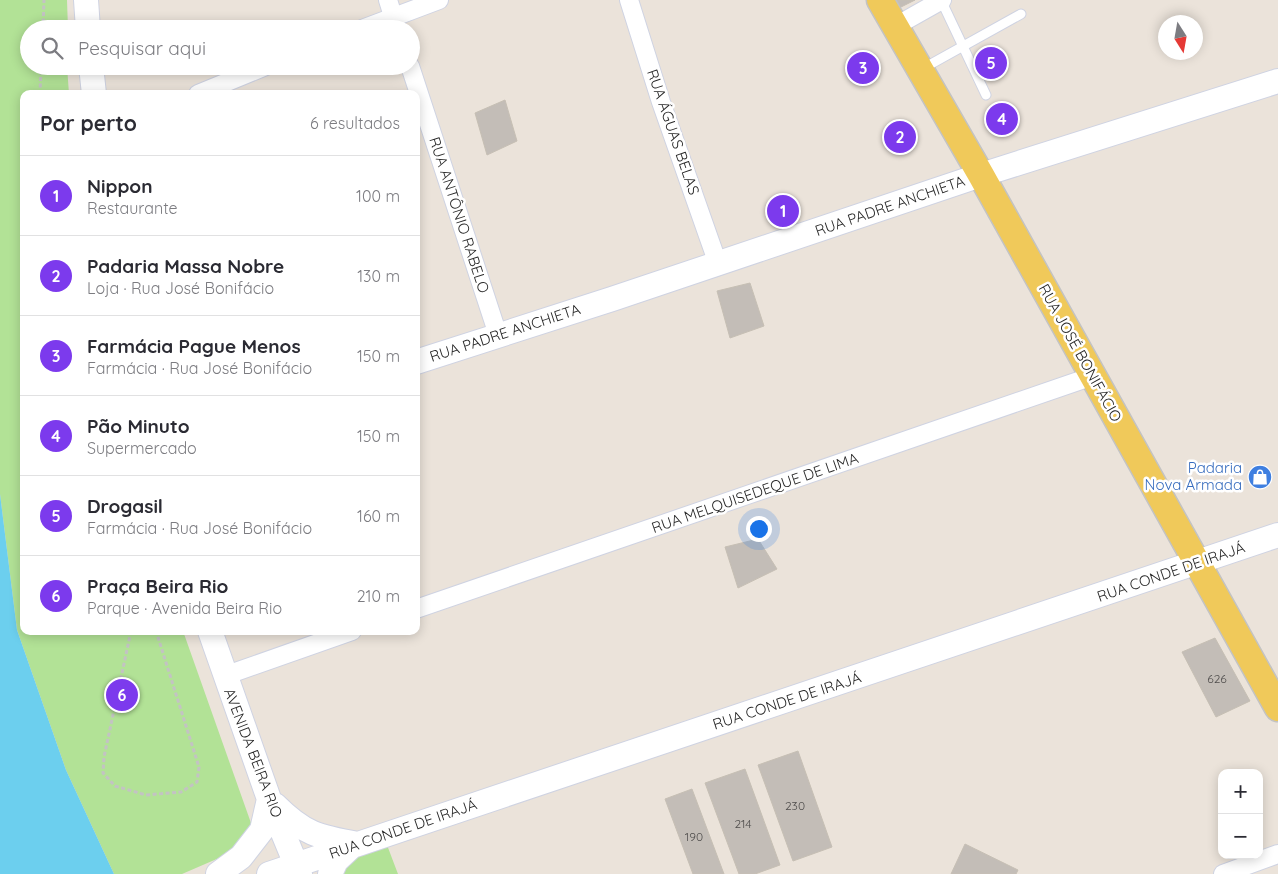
<!DOCTYPE html>
<html lang="pt">
<head>
<meta charset="utf-8">
<style>
  :root { --surface:#fff; --page:#f2f2f3; --text:#2b2b33; --muted:#7c7c81; --line:#e1e1e2; --accent:#7c3aed }
  body { margin:0; font-family:Quicksand,sans-serif; background:var(--page); color:var(--text) }
  .controls { position:absolute; right:15px; bottom:15px; display:grid; overflow:hidden; border-radius:10px; box-shadow:0 2px 12px #0003 }
  .controls button { width:45px; height:45px; display:grid; place-items:center; padding:0; border:0; border-bottom:1px solid var(--line); background:var(--surface); color:var(--text); font:25px sans-serif }
  .compass { position:absolute; left:1158px; top:15px; width:45px; height:45px; border-radius:50%; background:var(--surface); box-shadow:0 2px 12px #0003; rotate:169deg }
  .you { position:absolute; left:758px; top:528px; width:18px; height:18px; margin:-12px; border:4px solid #fff; border-radius:50%; background:#1a73e8; box-shadow:0 0 0 8px #1a73e833 }
  .badge { display:grid; place-items:center; width:32px; height:32px; border-radius:50%; background:var(--accent); color:#fff; font-size:16px; font-weight:700 }
  .pin { position:absolute; translate:-50% -50%; border:2px solid #fff; box-shadow:0 1px 5px #0006 }
  .list { margin:0; padding:0; list-style:none }
  h2 { display:flex; justify-content:space-between; align-items:center; height:65px; margin:0; padding:0 20px; font-size:21px }
  h2 small { font-size:16px; font-weight:400; color:var(--muted) }
  .list li { display:grid; grid-template-columns:32px 1fr auto; gap:15px; align-items:center; box-sizing:border-box; height:80px; padding:0 20px; border-top:1px solid var(--line) }
  .list b { display:block; font-size:19px; white-space:nowrap }
  .list p { margin:0; font-size:16px; white-space:nowrap; color:var(--muted) }
  .list em { font-size:16px; font-style:normal; color:var(--muted) }
  .icon { flex:none; width:28px; height:28px; fill:none; stroke:currentColor; stroke-width:2; stroke-linecap:round; stroke-linejoin:round }
  .map { position:relative; flex:none; width:1278px; height:874px; overflow:hidden }
  .search { position:absolute; background:var(--surface); box-shadow:0 2px 12px #0003; left:20px; top:20px; width:400px; height:55px; display:flex; align-items:center; gap:12px; box-sizing:border-box; padding:0 18px; border-radius:28px; color:var(--muted); font-size:19px }
  .panel { position:absolute; background:var(--surface); box-shadow:0 2px 12px #0003; left:20px; top:90px; width:400px; height:545px; border-radius:10px }
  .map>svg:first-child { display:block }
  .green { fill:#b2e296 }
  .water { fill:#6ccfee }
  .building { fill:#c3bdb7; stroke:#c6bfb4 }
  .lines { fill:none; stroke-linecap:round; stroke-linejoin:round }
  .service-casing { stroke:#cfd3e2; stroke-width:11 }
  .minor-casing { stroke:#cfd3e2; stroke-width:20 }
  .secondary-casing { stroke:#cfd3e2; stroke-width:26 }
  .primary-casing { stroke:#c3c3c3; stroke-width:29 }
  .path { stroke:#c3c3c3; stroke-width:3; stroke-dasharray:4 2.5; stroke-linecap:butt }
  .service { stroke:#fff; stroke-width:9 }
  .minor { stroke:#fff; stroke-width:18 }
  .secondary { stroke:#fff; stroke-width:24 }
  .primary { stroke:#f0c95a; stroke-width:26 }
  .labels { text-anchor:middle; stroke-width:5; stroke-linejoin:round; paint-order:stroke }
  .number-label { font-size:12px; fill:#4f4d4c }
  .street-label { font-size:15px; fill:#282828; stroke:#fff }
  .shop-label { font-size:15px; fill:#366cbe; stroke:#fff; text-anchor:end }
</style>
</head>
<body>
<div class="map">
<svg width="1278" height="874" viewBox="0 0 1278 874">
  <rect width="100%" height="100%" fill="#ebe3da"/>
  <path class="green" d="M0 0H67L68 29H29V66H67L69 94H24V631H183L251 823 240 843 226 855 182 874H114L66 770 17 630 0 494Z
    M387 845 398 874H338L342 862Z"/>
  <path class="water" d="M0 494 17 630 66 770 114 874H0Z"/>
  <path class="building" d="M895 0H915L899 8Z
    M505 100 517 141 487 155 475 113Z
    M750 283 764 326 730 338 717 291Z
    M758 539 777 569 738 588 725 547Z
    M1215 638 1250 701 1216 717 1182 652Z
    M798 751 832 847 793 861 758 765Z
    M745 769 780 865 755 874H739L705 783Z
    M692 789 724 874H693L665 799Z
    M965 844 1018 870 1016 874H951Z"/>
  <g class="lines">
    <g class="service-casing">
      <path id="service" d="M941 0 986 95
        M922 69 1021 14"/>
    </g>
    <g class="minor-casing">
      <path id="minor" d="M388 0 397 29
        M629 0 661 102 718 264
        M894 27 942 0
        M362 29 439 0
        M410 66 498 335
        M198 94 266 66
        M416 609 1093 376
        M224 676 352 631
        M1223 874 1278 854"/>
    </g>
    <g class="secondary-casing">
      <path id="secondary" d="M86 0 88 29
        M91 66 94 94
        M416 362 612 299 981 175 1278 81
        M210 631 269 799 300 874
        M275 805C304 834 318 837 358 844
        M218 874 241 857 262 830 269 799
        M269 874 1278 535
        M330 874 336 861 352 846"/>
    </g>
    <g class="primary-casing">
      <path id="primary" d="M880 0 981 175 1278 708"/>
    </g>
    <path class="path" d="M43 29 44 0
      M40 94 41 66
      M131 631 104 757 103 773 115 786 146 795 181 792 197 782 199 767 156 631"/>
    <use href="#service" class="service"/>
    <use href="#minor" class="minor"/>
    <use href="#secondary" class="secondary"/>
    <use href="#primary" class="primary"/>
  </g>
  <defs>
    <g id="shop-disc" transform="scale(1.25)"><circle r="9.5" fill="#3f7fe0" stroke="#fff"/><path d="M-5-2.5h2.3a2.7 3.5 0 0 1 5.4 0H5L5.5 6h-11ZM-1.5-2.5h3a1.5 2.3 0 0 0-3 0Z" fill="#fff"/></g>
  </defs>
  <g fill-rule="evenodd">
    <use href="#shop-disc" x="1260" y="477"/>
  </g>
  <g class="labels">
    <g class="number-label">
      <text x="1217" y="683">626</text>
      <text x="795" y="810">230</text>
      <text x="743" y="828">214</text>
      <text x="694" y="841">190</text>
    </g>
    <g class="street-label">
      <text transform="translate(673 132) rotate(71)" y="5">RUA ÁGUAS BELAS</text>
      <text transform="translate(890 206) rotate(-19)" y="5">RUA PADRE ANCHIETA</text>
      <text transform="translate(459 215) rotate(72)" y="5">RUA ANTÔNIO RABELO</text>
      <text transform="translate(505 333) rotate(-18)" y="5">RUA PADRE ANCHIETA</text>
      <text transform="translate(1080 353) rotate(61)" y="5">RUA JOSÉ BONIFÁCIO</text>
      <text transform="translate(755 493) rotate(-19)" y="5">RUA MELQUISEDEQUE DE LIMA</text>
      <text transform="translate(1171 572) rotate(-19)" y="5">RUA CONDE DE IRAJÁ</text>
      <text transform="translate(787 701) rotate(-18)" y="5">RUA CONDE DE IRAJÁ</text>
      <text transform="translate(253 753) rotate(69)" y="5">AVENIDA BEIRA RIO</text>
      <text transform="translate(403 829) rotate(-19)" y="5">RUA CONDE DE IRAJÁ</text>
    </g>
    <g class="shop-label">
      <text x="1242" y="473">Padaria<tspan x="1242" dy="17">Nova Armada</tspan></text>
    </g>
  </g>
</svg>
<div class="controls">
<button>+</button>
<button>−</button>
</div>
<svg class="compass" viewBox="-18 -18 36 36"><path d="M0-13l5 13h-10z" fill="#e53935"/><path d="M0 13l5-13h-10z" fill="#7c7c81"/></svg>
<div class="you"></div>
<div class="pin badge" style="left:783px;top:211px">1</div>
<div class="pin badge" style="left:900px;top:137px">2</div>
<div class="pin badge" style="left:863px;top:68px">3</div>
<div class="pin badge" style="left:1002px;top:119px">4</div>
<div class="pin badge" style="left:991px;top:63px">5</div>
<div class="pin badge" style="left:122px;top:695px">6</div>
<div class="search"><svg class="icon" aria-label="search" viewBox="0 0 24 24"><circle cx="10" cy="10" r="6"/><path d="M15 15l6 6"/></svg>Pesquisar aqui</div>
<section class="panel">
<h2>Por perto<small>6 resultados</small></h2>
<ul class="list">
<li><span class="badge">1</span><div><b>Nippon</b><p>Restaurante</p></div><em>100 m</em></li>
<li><span class="badge">2</span><div><b>Padaria Massa Nobre</b><p>Loja · Rua José Bonifácio</p></div><em>130 m</em></li>
<li><span class="badge">3</span><div><b>Farmácia Pague Menos</b><p>Farmácia · Rua José Bonifácio</p></div><em>150 m</em></li>
<li><span class="badge">4</span><div><b>Pão Minuto</b><p>Supermercado</p></div><em>150 m</em></li>
<li><span class="badge">5</span><div><b>Drogasil</b><p>Farmácia · Rua José Bonifácio</p></div><em>160 m</em></li>
<li><span class="badge">6</span><div><b>Praça Beira Rio</b><p>Parque · Avenida Beira Rio</p></div><em>210 m</em></li>
</ul>
</section>
</div>
</body>
</html>
